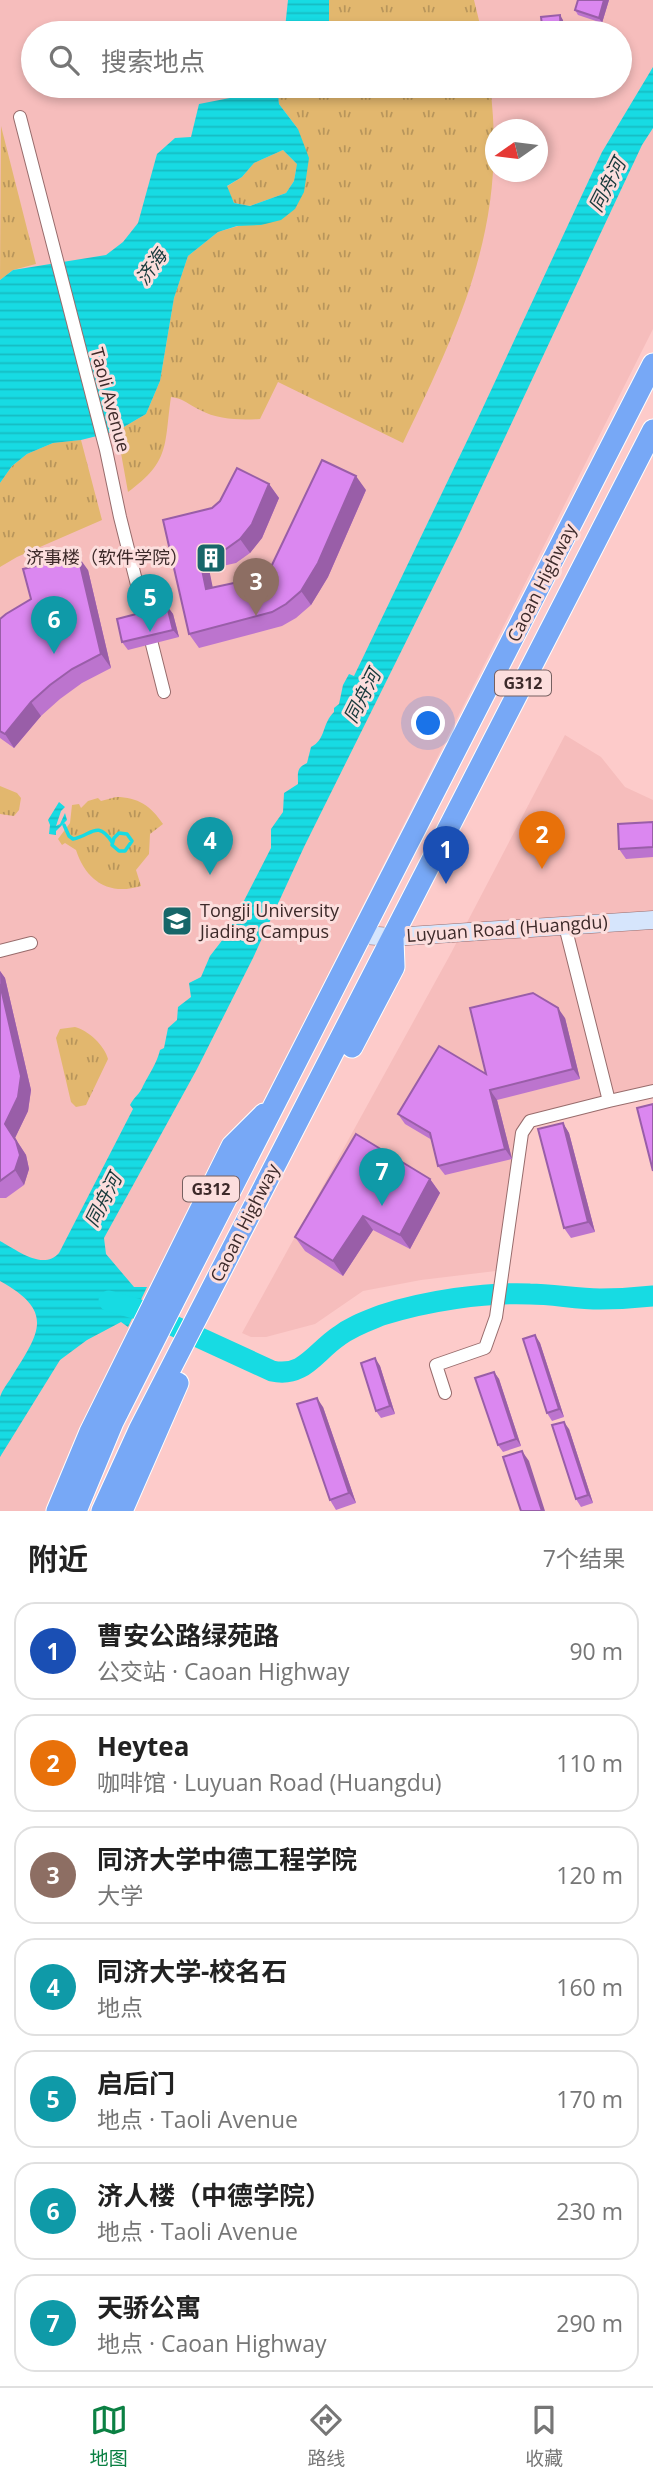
<!DOCTYPE html>
<html lang="zh">
<head>
<meta charset="utf-8">
<style>
  :root { --surface:#fff; --page:#f6f6f6; --text:#222; --muted:#767676; --line:#e0e0e0; --accent:#0b8043 }
  body { margin:0; font-family:"Open Sans","Noto Sans SC",sans-serif; background:var(--page); color:var(--text) }
  .compass { position:absolute; left:485px; top:119px; width:63px; height:63px; border-radius:50%; background:var(--surface); box-shadow:0 4px 10px #0003; rotate:256deg }
  .you { position:absolute; left:429px; top:724px; width:24px; height:24px; margin:-18px; border:5px solid #fff; border-radius:50%; background:#1a73e8; box-shadow:0 0 0 10px #1a73e833 }
  .badge { display:grid; place-items:center; width:46px; height:46px; border-radius:50%; background:var(--accent); color:#fff; font-size:23px; font-weight:700 }
  .pin { position:absolute; translate:-50% -58px; filter:drop-shadow(0 2px 4px #0008) }
  .pin::after { content:''; position:absolute; top:37px; width:24px; height:21px; background:inherit; clip-path:polygon(0 0,100% 0,50% 100%) }
  .list { margin:0; padding:0; list-style:none }
  h2 { display:flex; justify-content:space-between; align-items:center; height:91px; margin:0; padding:0 28px; font-size:30px }
  h2 small { font-size:23px; font-weight:400; color:var(--muted) }
  .list li { display:grid; grid-template-columns:46px 1fr auto; gap:21px; align-items:center; box-sizing:border-box; height:98px; margin:0 14px 14px; padding:0 14px; border:2px solid var(--line); border-radius:21px }
  .list b { display:block; font-size:26px; white-space:nowrap }
  .list p { margin:0; font-size:23px; white-space:nowrap; color:var(--muted) }
  .list em { font-size:23px; font-style:normal; color:var(--muted) }
  .icon { flex:none; width:38px; height:38px; fill:none; stroke:currentColor; stroke-width:2; stroke-linecap:round; stroke-linejoin:round }
  .map { position:relative; flex:none; width:653px; height:1511px; overflow:hidden }
  .search { position:absolute; background:var(--surface); box-shadow:0 4px 10px #0003; left:21px; right:21px; top:21px; height:77px; display:flex; align-items:center; gap:18px; box-sizing:border-box; padding:0 24px; border-radius:38px; color:var(--muted); font-size:26px }
  .sheet { height:875px; background:var(--surface) }
  nav { display:flex; justify-content:space-around; align-items:center; box-sizing:border-box; height:98px; border-top:2px solid var(--line); background:var(--surface); font-size:19px; color:var(--muted) }
  nav a { display:grid; justify-items:center; gap:4px }
  nav .on { color:var(--accent) }
  .map>svg:first-child { display:block }
  .built { fill:#f6bdbc; fill-rule:evenodd }
  .grass { fill:url(#grass-tufts) }
  .water { fill:url(#water-rules); fill-rule:evenodd }
  .lines { fill:none; stroke-linecap:round; stroke-linejoin:round }
  .stream { stroke:#17dbe3; stroke-width:3.5 }
  .river { stroke:#17dbe3; stroke-width:21 }
  .street-casing { stroke:#986c6c; stroke-width:14 }
  .secondary-casing { stroke:#986c6c; stroke-width:19 }
  .highway-casing { stroke:#fff; stroke-width:23 }
  .street { stroke:#fff; stroke-width:12 }
  .secondary { stroke:#d6e5fc; stroke-width:18 }
  .highway { stroke:#77a8f6; stroke-width:21 }
  .wall { fill:#bc74ce }
  .shaded-wall { fill:#995ea8 }
  .building { fill:#db87f0; stroke:#995ea8; stroke-width:2 }
  .labels { text-anchor:middle; stroke-width:6; stroke-linejoin:round; paint-order:stroke }
  .shield { fill:#fcdedd; stroke:#766060; stroke-width:2 }
  .shield-label { font-size:16px; font-weight:bold; fill:#3d2a2a }
  .street-label { font-size:18px; fill:#3d2a2a; stroke:#fcdedd }
  .poi-label { font-size:18px; fill:#3d2a2a; stroke:#fcdedd; text-anchor:end }
  .water-label { font-size:19px; font-style:italic; fill:#17393b; stroke:#fcdedd }
</style>
</head>
<body>
<div class="map">
<svg width="653" height="1511" viewBox="0 0 653 1511">
  <defs>
    <pattern id="grass-tufts" width="24" height="20" patternUnits="userSpaceOnUse" patternTransform="scale(1.75)"><rect width="24" height="20" fill="#e2b76e"/><path d="M3 7l-1-3M5 7V3M7 7l1-3M15 17l-1-3M17 17v-4M19 17l1-3" fill="none" stroke="#b8955b"/></pattern>
    <pattern id="water-rules" width="6" height="5" patternUnits="userSpaceOnUse" patternTransform="scale(1.75)"><rect width="6" height="5" fill="#17dbe3"/><path d="M0 2.5h6" fill="none" stroke="#16bcc3"/></pattern>
  </defs>
  <rect width="100%" height="100%" fill="#fdcbca"/>
  <path class="built" d="M0 0H653V329L110 1408 64 1511H0ZM33 33H620V86H33ZM496 130H538V172H496Z
    M565 735 601 757 625 787 653 800V1091L534 1122 530 1130 504 1270 421 1280 363 1291 315 1324 266 1337H251L242 1333 450 955Z"/>
  <path class="grass" d="M329 0H474L482 33H318L329 21Z
    M277 86H490C508 224 461 322 403 443L278 382 260 419C241 420 218 420 200 410 189 405 183 398 171 397 164 444 171 461 128 492L117 431 146 414 160 381 174 298 188 256 218 232 295 209 298 129 279 104Z
    M1 126 36 264 13 270 0 280Z
    M283 150 297 164 294 181 286 193 250 206 234 203 226 187 242 177 254 163Z
    M81 440 102 520 17 557 0 567V483L12 466 27 454 53 443Z
    M0 786 17 793 21 798 19 810 14 816 0 814Z
    M116 797C138 797 151 806 163 824L150 834 149 854 136 870 141 886C109 896 86 881 76 850L65 843 62 845 58 839 70 823 72 805 79 804 81 808 88 801 98 798 101 801Z
    M75 1027C88 1030 105 1046 108 1059L86 1105 76 1107 71 1102 56 1038 60 1029Z"/>
  <path class="water" d="M288 0H329V21L318 33H280L285 28Z
    M653 67V128L642 145 460 533 304 847 253 958 197 1069 104 1238 106 1254 134 1287H147L128 1327 121 1322 87 1340 60 1360 0 1457C0 1441 0 1410 0 1397 2 1390 8 1383 11 1378 39 1333 56 1312 0 1281V1241C17 1250 43 1271 59 1253L133 1109 130 1105C134 1097 140 1094 143 1086 149 1074 157 1063 160 1050L164 1048 168 1028 177 1020 178 1007 191 997 189 983 201 977 210 956 227 934 271 848V829L283 812 284 793 298 784C298 773 296 768 307 763L311 747C326 740 322 723 334 712V708L339 704 343 685 349 674 354 676 479 416 602 152Z
    M251 86H277L279 104 298 129 309 158 304 192 295 209 281 220 261 225 237 226 218 232 188 256 174 298 160 381 146 414 117 431 81 440 53 443 27 454 12 466 0 483V280L13 270 106 255 123 242 138 223 157 154 175 138 191 137 199 104 235 97ZM283 150 297 164 294 181 286 193 250 206 234 203 227 186 242 177 254 163Z
    M59 802 65 807 61 811 56 826 60 824 65 813 67 820 56 831V835L49 834 50 825 48 820Z"/>
  <g class="lines">
    <path class="stream" d="M64 825 69 836 73 839C91 836 97 819 112 842
      M119 833 127 834 132 841 125 851H119L112 845 114 838Z"/>
    <path class="river" d="M109 1301 137 1309 272 1371C304 1378 315 1352 339 1336 352 1326 367 1321 382 1315 426 1301 484 1292 530 1294 553 1294 576 1299 600 1299 617 1299 635 1298 653 1296"/>
    <g class="street-casing">
      <path id="street" d="M20 117 106 450 120 517 164 692
        M0 951 31 943
        M609 1101 653 1091
        M445 1393 436 1365 485 1348 496 1317 522 1133 530 1121 609 1101 565 926"/>
    </g>
    <g class="secondary-casing">
      <path id="secondary" d="M362 935 393 937 653 920"/>
    </g>
    <g class="highway-casing">
      <path id="highway" d="M352 1047 394 967 393 939
        M57 1511 90 1432 232 1146 264 1114
        M76 1511 113 1422 175 1299 653 364
        M102 1511 139 1430 653 430
        M122 1511 178 1383"/>
    </g>
    <use href="#street" class="street"/>
    <use href="#secondary" class="secondary"/>
    <use href="#highway" class="highway"/>
  </g>
  <path class="wall" d="M578 0H609L602 23 578 15 575 10Z
    M269 484 279 498 262 538 250 553 236 563 209 569 212 588 257 578 366 490 328 577 311 605 296 618 282 626 199 648 189 634 163 520 212 508Z
    M88 570 111 668 82 683 60 699 41 716 14 748 0 738V619Z
    M167 606 173 614 179 637 128 650 122 642Z
    M653 822V857L626 859 619 849Z
    M0 971 5 978 31 1090 28 1111 15 1138 26 1155 29 1169 24 1185 6 1198H0Z
    M565 1018 580 1079 497 1100 512 1159 445 1175 438 1166 432 1140 405 1124 398 1114 486 1074Z
    M563 1123 569 1133 595 1232 571 1238 564 1228Z
    M430 1179 440 1193 410 1249 373 1230 343 1276 305 1251 295 1237Z
    M535 1335 540 1343 564 1417 552 1421 547 1413Z
    M375 1358 380 1366 395 1414 381 1418 376 1411Z
    M494 1372 499 1379 521 1446 503 1452 498 1445Z
    M323 1407 356 1503 336 1510 330 1500Z
    M569 1429 593 1503 581 1507 576 1499Z"/>
  <path class="shaded-wall" d="M604 0H609L602 23 599 18Z
    M560 15 563 20 564 33H561Z
    M356 476 366 490 328 577 311 605 301 591Z
    M269 484 279 498 262 538 250 553 240 539Z
    M199 555 209 569 216 603 206 589Z
    M78 556 88 570 111 668 101 654Z
    M167 606 173 614 179 637 173 630Z
    M31 702 41 716 14 748 5 734Z
    M0 971 5 978 31 1090 28 1111 15 1138 26 1155 29 1169 24 1185 15 1170 5 1124Z
    M558 1008 565 1018 580 1079 573 1069Z
    M490 1090 497 1100 512 1159 505 1149Z
    M563 1123 569 1133 595 1232 588 1222Z
    M430 1179 440 1193 410 1249 400 1235Z
    M363 1216 373 1230 343 1276 333 1261Z
    M535 1335 540 1343 564 1417 559 1409Z
    M375 1358 380 1366 395 1414 390 1406Z
    M494 1372 499 1379 521 1446 516 1439Z
    M317 1398 323 1407 356 1503 349 1493Z
    M564 1422 569 1429 593 1503 588 1495Z
    M522 1451 529 1461 545 1511H542Z"/>
  <path class="building" d="M578 0H604L599 18 575 10Z
    M560 15 561 33H543L541 17Z
    M322 460 356 476 318 563 301 591 286 604 272 612 189 634 163 520 212 508 220 501 237 468 269 484 252 524 240 539 226 549 199 555 206 589 257 578 271 567Z
    M78 556 101 654 72 669 50 685 31 702 5 734 0 731V619L6 614 31 599 23 569Z
    M167 606 173 630 122 642 117 619Z
    M653 822V847L619 849 618 824Z
    M0 984 21 1076 18 1097 5 1124 16 1141 20 1155 15 1170 0 1181Z
    M533 993 558 1008 573 1069 490 1090 505 1149 438 1166 430 1133 398 1114 439 1046 486 1074 470 1008Z
    M653 1104V1171L637 1108Z
    M563 1123 588 1222 564 1228 538 1129Z
    M356 1134 430 1179 400 1235 363 1216 333 1261 295 1237Z
    M535 1335 559 1409 547 1413 523 1339Z
    M375 1358 390 1406 376 1411 361 1363Z
    M494 1372 516 1439 498 1445 475 1378Z
    M317 1398 349 1493 330 1500 297 1404Z
    M564 1422 588 1495 576 1499 552 1425Z
    M522 1451 542 1511H521L503 1457Z"/>
  <defs>
    <g id="building-square" transform="scale(1.575)"><rect x="-9" y="-9" width="18" height="18" rx="4" fill="#176669" stroke="#fcdedd"/><path d="M-4-6H4V6H1V3H-1V6H-4ZM-2.5-4.3h1.7v1.8h-1.7ZM.8-4.3h1.7v1.8H.8ZM-2.5-1h1.7V.8h-1.7ZM.8-1h1.7V.8H.8Z" fill="#fff"/></g>
    <g id="university-square" transform="scale(1.575)"><rect x="-9" y="-9" width="18" height="18" rx="4" fill="#176669" stroke="#fcdedd"/><path d="M0-5L7-2L0 1L-7-2ZM-4 1L0 2.5L4 1V4Q0 6-4 4Z" fill="#fff"/></g>
  </defs>
  <g fill-rule="evenodd">
    <use href="#building-square" x="211" y="558"/>
    <use href="#university-square" x="177" y="921"/>
  </g>
  <g class="labels">
    <g class="shield">
      <rect x="495" y="670.5" width="56" height="25" rx="5"/>
      <rect x="183" y="1176.5" width="56" height="25" rx="5"/>
    </g>
    <g class="shield-label">
      <text x="523" y="689">G312</text>
      <text x="211" y="1195">G312</text>
    </g>
    <g class="street-label">
      <text transform="translate(110 400) rotate(75)" y="6">Taoli Avenue</text>
      <text transform="translate(542 583) rotate(-63)" y="6">Caoan Highway</text>
      <text transform="translate(507 929) rotate(-4)" y="6">Luyuan Road (Huangdu)</text>
      <text transform="translate(245 1223) rotate(-63)" y="6">Caoan Highway</text>
    </g>
    <g class="poi-label">
      <text x="188" y="564">济事楼（软件学院）</text>
      <text x="200" y="917" text-anchor="start">Tongji University<tspan x="200" dy="21">Jiading Campus</tspan></text>
    </g>
    <g class="water-label">
      <text transform="translate(607 185) rotate(-63)" y="7">同舟河</text>
      <text transform="translate(151 267) rotate(-55)" y="7">济海</text>
      <text transform="translate(362 696) rotate(-63)" y="7">同舟河</text>
      <text transform="translate(103 1200) rotate(-63)" y="7">同舟河</text>
    </g>
  </g>
</svg>
<svg class="compass" viewBox="-18 -18 36 36"><path d="M0-13l5 13h-10z" fill="#e53935"/><path d="M0 13l5-13h-10z" fill="#767676"/></svg>
<div class="you"></div>
<div class="pin badge" style="left:446px;top:884px;background:#1a4fb4">1</div>
<div class="pin badge" style="left:542px;top:869px;background:#e8710a">2</div>
<div class="pin badge" style="left:256px;top:616px;background:#8d6e63">3</div>
<div class="pin badge" style="left:210px;top:875px;background:#0f9aa8">4</div>
<div class="pin badge" style="left:150px;top:632px;background:#0f9aa8">5</div>
<div class="pin badge" style="left:54px;top:654px;background:#0f9aa8">6</div>
<div class="pin badge" style="left:382px;top:1206px;background:#0f9aa8">7</div>
<div class="search"><svg class="icon" aria-label="search" viewBox="0 0 24 24"><circle cx="10" cy="10" r="6"/><path d="M15 15l6 6"/></svg>搜索地点</div>
</div>
<section class="sheet">
<h2>附近<small>7个结果</small></h2>
<ul class="list">
<li><span class="badge" style="background:#1a4fb4">1</span><div><b>曹安公路绿苑路</b><p>公交站 · Caoan Highway</p></div><em>90 m</em></li>
<li><span class="badge" style="background:#e8710a">2</span><div><b>Heytea</b><p>咖啡馆 · Luyuan Road (Huangdu)</p></div><em>110 m</em></li>
<li><span class="badge" style="background:#8d6e63">3</span><div><b>同济大学中德工程学院</b><p>大学</p></div><em>120 m</em></li>
<li><span class="badge" style="background:#0f9aa8">4</span><div><b>同济大学-校名石</b><p>地点</p></div><em>160 m</em></li>
<li><span class="badge" style="background:#0f9aa8">5</span><div><b>启后门</b><p>地点 · Taoli Avenue</p></div><em>170 m</em></li>
<li><span class="badge" style="background:#0f9aa8">6</span><div><b>济人楼（中德学院）</b><p>地点 · Taoli Avenue</p></div><em>230 m</em></li>
<li><span class="badge" style="background:#0f9aa8">7</span><div><b>天骄公寓</b><p>地点 · Caoan Highway</p></div><em>290 m</em></li>
</ul>
</section>
<nav>
<a class="on"><svg class="icon" aria-label="map" viewBox="0 0 24 24"><path d="M3 6l6-2 6 2 6-2v14l-6 2-6-2-6 2zM9 4v14M15 6v14"/></svg>地图</a>
<a><svg class="icon" aria-label="directions" viewBox="0 0 24 24"><path d="M12 3l9 9-9 9-9-9zM9 14v-3h6M13 9l2 2-2 2"/></svg>路线</a>
<a><svg class="icon" aria-label="saved" viewBox="0 0 24 24"><path d="M7 4h10v16l-5-4-5 4z"/></svg>收藏</a>
</nav>
</body>
</html>
